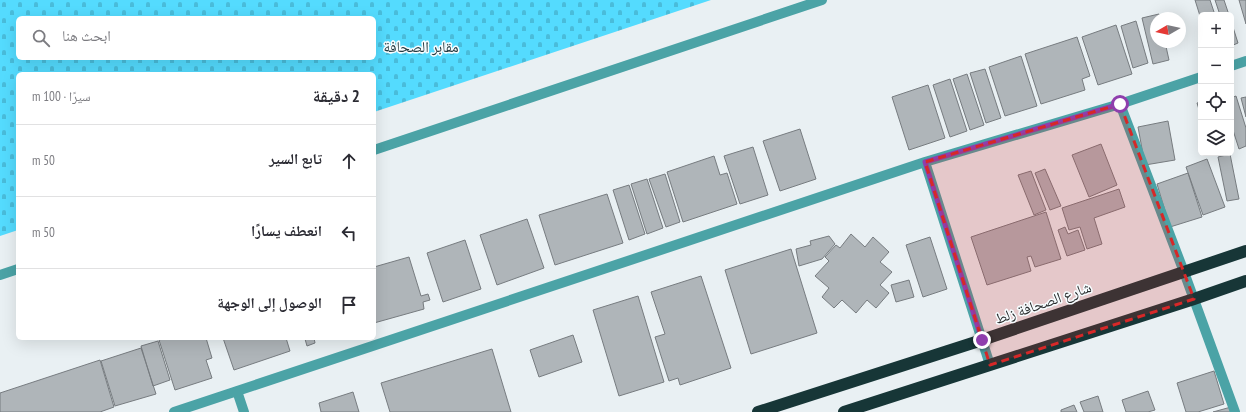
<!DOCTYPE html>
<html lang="ar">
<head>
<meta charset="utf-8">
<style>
  :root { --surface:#fff; --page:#f7f7f7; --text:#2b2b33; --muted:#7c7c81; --line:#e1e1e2 }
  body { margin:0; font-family:"PT Sans Narrow","Noto Naskh Arabic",sans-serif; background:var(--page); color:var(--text); direction:rtl }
  .controls { position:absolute; right:12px; top:12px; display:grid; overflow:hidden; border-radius:6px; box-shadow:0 4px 16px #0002 }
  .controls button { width:36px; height:36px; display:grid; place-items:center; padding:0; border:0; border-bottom:1px solid var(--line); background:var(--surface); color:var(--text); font:20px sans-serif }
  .compass { position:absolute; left:1150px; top:12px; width:36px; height:36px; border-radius:50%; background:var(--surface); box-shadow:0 4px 16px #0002; rotate:261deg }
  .stop { position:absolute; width:12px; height:12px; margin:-9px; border:3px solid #8f3ead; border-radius:50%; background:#fff }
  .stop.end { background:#8f3ead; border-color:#fff; box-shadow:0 1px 4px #0008 }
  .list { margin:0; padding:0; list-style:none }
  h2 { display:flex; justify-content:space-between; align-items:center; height:52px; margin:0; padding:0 16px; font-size:17px }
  h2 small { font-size:13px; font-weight:400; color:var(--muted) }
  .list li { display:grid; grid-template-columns:26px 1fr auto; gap:12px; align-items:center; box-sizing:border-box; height:72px; padding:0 16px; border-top:1px solid var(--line) }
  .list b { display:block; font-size:15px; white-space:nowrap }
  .list em { font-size:13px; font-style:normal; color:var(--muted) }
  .icon { flex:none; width:22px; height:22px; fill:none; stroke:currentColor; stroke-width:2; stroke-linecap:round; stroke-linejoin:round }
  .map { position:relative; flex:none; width:1246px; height:412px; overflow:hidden; direction:ltr }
  .search { position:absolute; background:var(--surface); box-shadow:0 4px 16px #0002; left:16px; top:16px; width:360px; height:44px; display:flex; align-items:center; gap:10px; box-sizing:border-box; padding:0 14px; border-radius:6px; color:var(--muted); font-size:15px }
  .panel { position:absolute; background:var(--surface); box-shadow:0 4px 16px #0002; left:16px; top:72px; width:360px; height:268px; border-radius:6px; direction:rtl }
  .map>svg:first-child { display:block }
  .cemetery { fill:url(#cemetery-stones); fill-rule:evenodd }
  .building { fill:#afb5b9; stroke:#777c80 }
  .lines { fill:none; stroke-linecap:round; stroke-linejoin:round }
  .street { stroke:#4ba3a6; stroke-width:10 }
  .highway { stroke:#173637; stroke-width:12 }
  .route { stroke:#8f3ead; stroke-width:5 }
  .marked { fill:#d62828; fill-opacity:0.2; stroke:#d62828; stroke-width:3; stroke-dasharray:8 5; stroke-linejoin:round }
  .labels { text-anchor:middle; stroke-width:3; stroke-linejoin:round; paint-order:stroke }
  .park-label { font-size:15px; fill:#233a41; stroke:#f7fdff }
  .street-label { font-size:15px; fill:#292c2d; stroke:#f7fdff }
</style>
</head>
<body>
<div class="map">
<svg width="1246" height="412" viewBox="0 0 1246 412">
  <defs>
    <pattern id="cemetery-stones" width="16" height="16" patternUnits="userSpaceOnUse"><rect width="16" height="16" fill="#54dbfe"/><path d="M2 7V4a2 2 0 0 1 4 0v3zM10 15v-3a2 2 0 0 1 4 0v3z" fill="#49bcda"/></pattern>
  </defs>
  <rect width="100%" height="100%" fill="#e9f0f3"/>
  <path class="cemetery" d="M0 0H711L374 112V74H18V230L0 236ZM18 18H374V58H18Z"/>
  <path class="building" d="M1195 0H1210L1215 15H1201V19Z
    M1215 0H1224L1229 15H1220Z
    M1239 0H1246V24Z
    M1159 14 1160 18H1156V42H1165L1169 60 1153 64 1142 18Z
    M1136 21 1148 63 1133 68 1121 26Z
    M1231 21 1238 43 1231 46Z
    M1116 25 1132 74 1098 85 1082 37Z
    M1077 37 1090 76 1082 79 1085 90 1041 104 1025 54Z
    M1021 56 1037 106 1005 116 989 67Z
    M985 69 1001 118 986 123 970 73Z
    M967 74 984 125 970 130 953 79Z
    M950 79 967 131 950 137 933 85Z
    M928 85 945 138 909 150 892 97Z
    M1236 96 1246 128V146L1239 149 1231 124V98Z
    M1246 97V117L1241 98Z
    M1201 102V116L1197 103Z
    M1168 121 1175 160 1145 165 1138 127Z
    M800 129 816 179 780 191 763 141Z
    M1101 144 1117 185 1089 197 1072 155Z
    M753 147 768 195 740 204 724 156Z
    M1230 154 1239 199 1227 201 1218 157Z
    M714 156 720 175 727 173 737 204 683 222 667 172Z
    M1207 159 1225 207 1203 215 1186 167Z
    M1045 169 1061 206 1050 210 1035 173Z
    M1031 171 1046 210 1034 215 1018 175Z
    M1188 173 1202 217 1170 227 1157 184Z
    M665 174 680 222 666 227 649 179Z
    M647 179 663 228 647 234 631 184Z
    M629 185 645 234 629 240 613 190Z
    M1119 189 1125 207 1094 218 1102 244 1087 249 1080 227 1069 230 1062 208Z
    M607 194 623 243 555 265 539 215Z
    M1046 212 1061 259 1035 267 1031 256 1027 257 1031 271 987 285 971 237Z
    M527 219 544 268 497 285 480 235Z
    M1065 227 1068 234 1078 230 1085 250 1067 256 1058 230Z
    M851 234 865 247 873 237 889 252 880 262 892 272 880 285 889 293 876 308 867 300 856 313 842 300 834 308 822 297 829 288 815 276 829 261 825 257 836 245 840 248Z
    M829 236 835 244 822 259 799 266 796 249 811 245 810 241Z
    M930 237 947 289 923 297 906 245Z
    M465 240 481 289 443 302 427 253Z
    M791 249 817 333 751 354 725 270Z
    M409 257 421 296 428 294 430 300 423 302 424 309 374 323V267Z
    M701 276 731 368 680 385 678 378 669 381 655 337 665 334 651 292Z
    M909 280 914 297 896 302 891 285Z
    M638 296 664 382 619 396 593 310Z
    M573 335 582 362 539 377 530 350Z
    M166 338H206L212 358 206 360 212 378 175 390 159 340Z
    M223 338H286L290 351 234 370Z
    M314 338 315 343 307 346 305 339Z
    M158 341 170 380 153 386 141 346Z
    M141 348 156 394 115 406 101 361Z
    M492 349 511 412H390L381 383Z
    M100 360 114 407 100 412H0V393Z
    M1214 371 1224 404 1198 412H1186L1177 383Z
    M1148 391 1155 410 1148 412H1126L1122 400Z
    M353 392 359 412H321L319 403Z
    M1098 396 1103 412H1084L1080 402Z
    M1074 405 1077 412H1061V410Z
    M1231 407 1232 412H1213Z"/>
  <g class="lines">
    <path class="street" d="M1231 66 1246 61
      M1120 104 1184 272 1235 412
      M374 150 822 0
      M925 162 990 365
      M0 275 18 269
      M237 391 244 412
      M174 412 925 162 1120 104 1201 77"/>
    <path class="highway" d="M758 412 982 340 1246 251
      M844 412 1194 299 1246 281"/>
  </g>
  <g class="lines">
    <path class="route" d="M982 340 925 162 1120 104"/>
  </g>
  <path class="marked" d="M1120 104 1194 299 990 365 925 162Z"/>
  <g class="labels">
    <g class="park-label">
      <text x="421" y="52">مقابر الصحافة</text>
    </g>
    <g class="street-label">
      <text transform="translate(1043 303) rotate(-19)" y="5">شارع الصحافة زلط</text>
    </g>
  </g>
</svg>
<div class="controls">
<button>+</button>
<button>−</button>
<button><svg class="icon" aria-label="locate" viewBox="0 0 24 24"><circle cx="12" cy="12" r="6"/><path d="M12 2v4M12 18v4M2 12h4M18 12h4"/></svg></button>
<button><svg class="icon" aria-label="layers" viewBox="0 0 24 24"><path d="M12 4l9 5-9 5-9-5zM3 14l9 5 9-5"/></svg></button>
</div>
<svg class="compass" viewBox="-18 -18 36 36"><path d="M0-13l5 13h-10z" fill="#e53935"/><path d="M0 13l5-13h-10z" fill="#7c7c81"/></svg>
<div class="stop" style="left:1120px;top:104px"></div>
<div class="stop end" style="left:982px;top:340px"></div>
<div class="search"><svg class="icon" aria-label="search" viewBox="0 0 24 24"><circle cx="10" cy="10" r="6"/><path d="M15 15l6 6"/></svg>ابحث هنا</div>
<section class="panel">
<h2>2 دقيقة<small>سيرًا · 100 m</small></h2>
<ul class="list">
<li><svg class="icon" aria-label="ahead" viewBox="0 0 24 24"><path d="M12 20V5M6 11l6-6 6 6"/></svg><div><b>تابع السير</b></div><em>50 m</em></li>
<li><svg class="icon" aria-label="left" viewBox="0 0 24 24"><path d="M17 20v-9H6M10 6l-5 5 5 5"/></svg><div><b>انعطف يسارًا</b></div><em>50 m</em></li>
<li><svg class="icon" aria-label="arrive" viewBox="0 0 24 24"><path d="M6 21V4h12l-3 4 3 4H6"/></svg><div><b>الوصول إلى الوجهة</b></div></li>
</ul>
</section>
</div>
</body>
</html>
